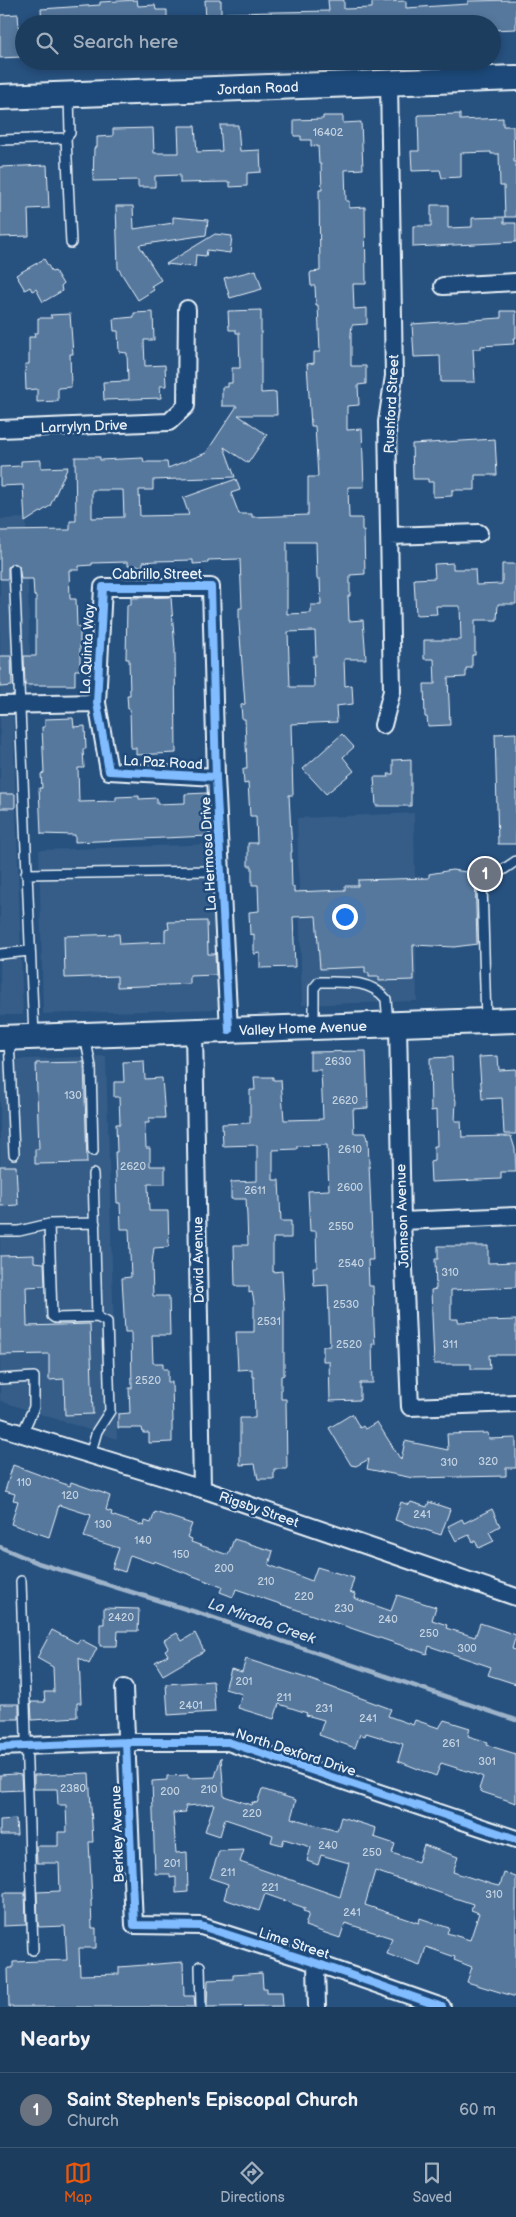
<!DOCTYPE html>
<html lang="en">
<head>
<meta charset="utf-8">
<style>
  :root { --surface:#1d3d5f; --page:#2a4868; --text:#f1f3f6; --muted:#a0aebd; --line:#3b5674; --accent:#ea580c }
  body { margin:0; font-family:"Balsamiq Sans",sans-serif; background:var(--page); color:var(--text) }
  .you { position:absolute; left:344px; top:916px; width:18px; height:18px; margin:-12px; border:4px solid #fff; border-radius:50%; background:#1a73e8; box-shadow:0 0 0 8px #1a73e833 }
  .badge { display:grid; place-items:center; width:32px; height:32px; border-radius:50%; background:var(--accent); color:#fff; font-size:16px; font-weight:700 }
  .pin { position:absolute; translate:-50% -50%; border:2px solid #fff; box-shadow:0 1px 5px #0006 }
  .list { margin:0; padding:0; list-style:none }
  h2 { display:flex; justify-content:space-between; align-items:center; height:65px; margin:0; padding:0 20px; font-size:21px }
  h2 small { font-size:16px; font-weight:400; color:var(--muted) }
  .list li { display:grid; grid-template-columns:32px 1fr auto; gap:15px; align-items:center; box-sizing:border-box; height:75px; padding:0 20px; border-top:1px solid var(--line) }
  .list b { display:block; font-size:19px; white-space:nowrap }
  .list p { margin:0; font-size:16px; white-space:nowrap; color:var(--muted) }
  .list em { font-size:16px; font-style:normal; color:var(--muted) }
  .icon { flex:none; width:28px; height:28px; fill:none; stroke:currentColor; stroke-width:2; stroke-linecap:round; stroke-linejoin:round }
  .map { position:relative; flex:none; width:516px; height:2007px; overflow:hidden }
  .search { position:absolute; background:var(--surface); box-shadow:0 2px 8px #0003; left:15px; right:15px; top:15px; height:55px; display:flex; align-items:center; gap:12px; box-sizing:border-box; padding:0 18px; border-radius:28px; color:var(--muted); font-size:19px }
  .sheet { height:140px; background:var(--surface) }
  nav { display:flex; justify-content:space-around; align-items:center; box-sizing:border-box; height:70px; border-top:1px solid var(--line); background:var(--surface); font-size:14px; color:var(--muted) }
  nav a { display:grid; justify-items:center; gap:2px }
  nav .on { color:var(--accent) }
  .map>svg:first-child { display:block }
  .built { fill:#355d88 }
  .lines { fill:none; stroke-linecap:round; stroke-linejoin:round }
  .stream { stroke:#9db3c9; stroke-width:4.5 }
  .building { fill:#57789d; stroke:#e8f1f8; fill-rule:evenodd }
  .lane-casing { stroke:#e8f1f8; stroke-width:12 }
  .street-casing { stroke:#e8f1f8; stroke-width:20 }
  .secondary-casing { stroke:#e8f1f8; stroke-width:28 }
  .lane { stroke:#1f4a7a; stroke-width:9 }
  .street { stroke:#1f4a7a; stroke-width:16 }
  .secondary { stroke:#1f4a7a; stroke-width:24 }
  .cycleway-casing { stroke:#1f4a7a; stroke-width:11 }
  .cycleway { stroke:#80bcff; stroke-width:8 }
  .labels { text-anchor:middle; stroke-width:5; stroke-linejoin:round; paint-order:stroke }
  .number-label { font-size:11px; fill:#c4d3e1 }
  .street-label { font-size:14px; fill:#e8f1f8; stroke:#1f4a7a }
  .water-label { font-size:15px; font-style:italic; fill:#d5e2ec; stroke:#1f4a7a }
</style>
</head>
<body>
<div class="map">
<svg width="516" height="2007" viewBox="0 0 516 2007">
  <rect width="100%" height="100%" fill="#27517f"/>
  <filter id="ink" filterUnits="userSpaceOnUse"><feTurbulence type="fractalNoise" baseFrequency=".02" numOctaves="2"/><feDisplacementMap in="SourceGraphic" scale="10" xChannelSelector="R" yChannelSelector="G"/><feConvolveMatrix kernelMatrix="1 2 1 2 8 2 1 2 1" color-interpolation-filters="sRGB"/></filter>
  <g filter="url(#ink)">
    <path class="built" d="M26 518 31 690H12L23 1015H0V519Z
      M414 813 417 1001 302 1005 297 818Z
      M215 844 220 1009 43 1014 39 850Z
      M106 1056 117 1439 0 1401V1060Z"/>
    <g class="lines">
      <path class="stream" d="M0 1547 38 1563 202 1614 516 1720"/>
    </g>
    <path class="building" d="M137 0 138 6 155 5 156 10H167V24H136L135 19 111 20V24H42L41 9 100 5V2Z
      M205 0H221V24H206Z
      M328 0H344V9L372 8V2L406 1V8L468 4V1L516 0V29L492 30V24H227L226 13 329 11Z
      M18 14 21 57 0 58V15Z
      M460 114V120L503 118V126H513L514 162H516V217H505L504 186H500L499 154H491V152L461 153V177L442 178 440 170 412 171 411 151H419L418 115Z
      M323 116H343V123L361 122 363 169 345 170 346 201H349V208L365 207 366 284H353L354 309 367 308V324L352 325 351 334V366H366V384L358 385 359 405 347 406V430L362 429 364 487H348L349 518H362V531H364L365 574 350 575V596H348L349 621 363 620 366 659H344L345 686 352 685 353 704 336 706 337 722 291 724 293 795H289L292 852H291L292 887H294V892L345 890V886H358V880L429 878V874L452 870 475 873 477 944 454 947 413 945 414 980 379 981V977H369V973H365V967L320 969 316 916 293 917 295 967 260 968V953L254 954V934L250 935 249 912 259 911 258 885H252V866H248V843H257L256 816H250L248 783 244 784 243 769H247L245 719H242L241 705 245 704 239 623V608H242L240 559 208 560V563L193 564V560L156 561 143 562V566H128V562L92 563V565L79 566V570H69L70 599H76L77 627H80V670H75V685H25L24 656H36V596H34L33 579H21L19 566 14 563 8 567V579H0V531L70 530V521H76L75 457H100V460L143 458 144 462H167L168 468 206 453 237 406H222V387H228V383H232V368H240L239 333H236V330H229L228 311 261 310V393L276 392 277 415H238L267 435 248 463 224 447 235 477 153 480V490H139L140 516 189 515 183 498 236 479 240 490 231 493 239 514H252V517L308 515V477H318L315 426H311L307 364 314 363V352H320L318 305H316L315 286H311L310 274 311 272 320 271 319 190H322L321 164H319L318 146H311V140H301V136H294V120L323 119ZM92 490H123L124 517 92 518ZM287 542H316L317 579H320L321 605H311V613L287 614ZM315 631 316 656H313L314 687H290L288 632Z
      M220 125H238L240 151 260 150 261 172 247 173V186L230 187V182L180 183V175L155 176V187H138V180L93 181 94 148 97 147V137L113 136V129L153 128 154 153H179L178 126H195L197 152 222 151Z
      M47 165 49 208 28 209 29 236 0 237V167Z
      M431 205H448V228L472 227V218L504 217V223H516V242L413 247V226H431Z
      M116 206H133L134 229 173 223V217L208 220 206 235 139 245 161 280 151 286 154 290 138 300 118 268Z
      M215 234 232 236 230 253 207 250 206 256 196 255 195 267 166 264Z
      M44 259 52 272 55 271 63 284 61 286 62 291 43 302 36 289 32 291 30 287 25 290 16 275Z
      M256 270 262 289 230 298 224 278Z
      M501 311H516V338H513L514 344 481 346V349H473L475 382H441L440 356 414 357 412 324 501 318Z
      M153 312 154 340H144L145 366 165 365 166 386H160L161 398 104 400 103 382 128 381 127 353 119 352 118 331H114L113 319 134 317V313Z
      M70 314 73 354H70L71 387 58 388V401L37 402V389L26 390 25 364H29V337H35L34 333H38V318H52L50 315Z
      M495 439 497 475H475V490H452V496L433 497V482H428V479H413L412 444Z
      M41 460V468L68 467 50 506 25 522 23 485 0 486V467L21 466V461Z
      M453 563V569H475L476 585 502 584V564H516V604H498L497 620H475V655H472V668H466V677L448 678 450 725 428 726 427 717H425L424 684H435L434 659H424V640H461L460 606H436L437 614 416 615 414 579 435 578 434 564Z
      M171 597 175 650 176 753 136 755V748H131L130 709H128L127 695H130L129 659H126L127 605H131V598Z
      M0 656H11L12 686 0 687Z
      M73 718 74 727 85 726 86 749H83L84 768H78L79 802 116 801V797L139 796V799L157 798V804L185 803V794L207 793 209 836 75 842V835L41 834 39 788H42L41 774 44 773 42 727H45V719Z
      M516 733V844H498L495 734Z
      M342 734 354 747 343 757 354 771 326 794 303 769Z
      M411 759V806H376L374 777H389L388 774H393V760Z
      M0 794H15V808H0Z
      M207 921 208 954H215L216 975 190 976V984L117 987V976L65 978 64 936 119 934 120 944 165 942V930L169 929 168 922Z
      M366 1051 368 1108 353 1109 354 1133H366L367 1140 368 1139 373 1260H368L369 1286H373L374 1325 375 1344H372L373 1383H360V1400L330 1401 329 1361H323V1346H330L328 1285 314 1286 313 1267H317L316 1231H310L308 1191 329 1190 327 1145 297 1146V1149L273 1150V1180H279L281 1221H291V1238H273V1272L282 1271 284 1310V1375L281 1376V1399H286L287 1469H274V1479H258L255 1464 240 1465V1418H255L254 1377H252V1369L238 1370 236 1332H254V1302L252 1292 249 1293V1286H235L234 1245H248L247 1216 246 1199H231V1182L257 1181V1145L223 1146 222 1124 250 1123V1090H255L254 1077H273V1080H281L284 1120 323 1119 321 1070H310V1052Z
      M498 1056 499 1070 516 1069V1134H504L502 1098 482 1099 479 1057Z
      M452 1057 453 1089 456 1101 455 1121H461L462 1137 511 1136 515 1149 516 1172H501V1179L431 1182 430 1162 434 1161V1146H437L436 1110 431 1111 430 1058Z
      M144 1061 145 1079 162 1078 165 1118H149V1123H145L146 1148H150V1166H165V1184H148L149 1211H168L169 1244 168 1247 154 1248 152 1263 153 1296H169L170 1335H152L153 1363H163V1369H168V1382H172L173 1422H172V1442L149 1443V1433H143L142 1428H118V1414L130 1413 129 1388H132L131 1332H125L122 1278 131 1277 129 1229H121L120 1203H117L115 1152H117L116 1124H120L119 1097H114V1082H124L123 1062Z
      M84 1062 87 1163 35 1164V1149H39L36 1063Z
      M0 1166H16L18 1205 0 1206Z
      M438 1246H488V1263L516 1262V1287L451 1290V1319H458V1322L516 1320V1355H489L490 1369H471V1364H434L431 1290 436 1289 435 1259H438Z
      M34 1255V1262L44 1263 45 1286 26 1287 27 1326 90 1324 93 1414 65 1415 64 1379 49 1380V1354L0 1355V1256Z
      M352 1414 360 1428 363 1426 365 1429 377 1422 401 1460 405 1441 448 1450 447 1434 488 1433 489 1439 516 1438V1468H506V1476L413 1478 367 1469 369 1459 356 1466 351 1465 329 1428Z
      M13 1465 70 1486 71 1482 103 1493 110 1496 106 1510 112 1512 111 1515 144 1526 145 1521 151 1523 155 1512 192 1524 187 1537 192 1539 191 1542 228 1555 234 1539 273 1551 269 1565 312 1581 317 1567 354 1578 350 1592 355 1594 354 1598 362 1601 391 1611 397 1595 436 1607 432 1620 447 1625 446 1628 475 1637 480 1623 516 1635 512 1649 516 1650V1684L488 1675 491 1667 429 1646 427 1654 236 1589 233 1597 220 1592 222 1587 154 1561 153 1563 130 1555 125 1572 112 1568 119 1548 84 1537 91 1515 59 1505 49 1537 11 1524 18 1501 13 1500 15 1494 5 1491Z
      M401 1502 409 1505 411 1502 427 1507 429 1502 450 1509 441 1535 395 1520Z
      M492 1509 500 1526 489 1532 494 1541 479 1548 475 1541 473 1542 469 1535 456 1541 448 1526 462 1519 464 1523Z
      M104 1608 139 1609 138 1631H118L117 1646H100V1624H104Z
      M52 1630 77 1643 80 1639 97 1648 89 1664 79 1658 81 1703H77V1717L32 1720 31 1702H45L44 1692H54L53 1667 37 1658Z
      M177 1633 182 1641 195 1633 204 1651 163 1675 155 1662 168 1655 165 1650 168 1648 164 1640Z
      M246 1659 306 1678 391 1709 388 1716 413 1725 415 1720 439 1728 444 1720 470 1728 468 1736 488 1742 487 1745 516 1754V1803L482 1792 479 1789 483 1777 476 1774 441 1763 436 1776 398 1761 403 1744 366 1733 365 1736 360 1734 355 1748 319 1735 324 1720 306 1715 307 1713 279 1704 274 1719 238 1708 242 1694 225 1689 231 1669 242 1672Z
      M213 1681 215 1712 168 1715 166 1684Z
      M0 1704H19V1719H0Z
      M221 1757 224 1796 251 1805 252 1802 257 1803 262 1789 296 1800 291 1818 337 1831 341 1817 376 1828 374 1837 395 1844 392 1853 418 1862 424 1845 458 1857 453 1872 494 1885 500 1886 504 1873 516 1877V1997L467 1982 472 1967 454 1960 455 1957 426 1947 420 1966 387 1954 392 1938 345 1923 340 1938 305 1926 309 1913 303 1911 305 1908 265 1894 259 1911 224 1899 228 1884 210 1878 219 1851 244 1850 240 1862 340 1897 349 1863 321 1855 318 1865 307 1861 311 1847 284 1839 282 1845 271 1842 273 1835 225 1819 220 1836 205 1831 214 1804 185 1806 186 1812 173 1813 176 1853 187 1852 188 1892 176 1893V1877L170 1878V1874H155L152 1781 167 1780V1776L188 1775V1778L215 1777ZM375 1871 473 1904 471 1910 479 1913 470 1940 447 1933 449 1928 420 1918 419 1923 365 1905Z
      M89 1773 93 1842H89L92 1900H91L92 1928H96V1948H79L80 1975 119 1974V1967L183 1962 184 1996H194L195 2007H9L8 1968H13V1962L67 1960 65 1926 39 1927 38 1924 37 1892 60 1891 59 1863H37L36 1846H58V1832H67L66 1805H58L57 1789H34V1775Z
      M15 1774 21 1775 22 1790 0 1791V1775Z
      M16 1819 17 1835H0V1820Z
      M3 1893H25L26 1925 3 1926Z
      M262 1973 263 1988H267V1992H282L283 2006 207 2007 208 1980 233 1979V1975Z"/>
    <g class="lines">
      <g class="lane-casing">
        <path id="lane" d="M69 96 70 133 66 138 71 243
          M0 140 66 138
          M14 569 34 1036
          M26 874 210 871
          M0 954 30 951
          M486 1021 482 884 516 861
          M314 1025V988L319 982C342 982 370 979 386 999L388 1024
          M85 1036 91 1067 93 1151
          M9 1038 14 1154
          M93 1174 97 1317
          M49 1224 52 1316 55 1318 97 1317 107 1322 110 1411 97 1431 90 1455
          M0 1231H19L49 1224 95 1223
          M0 1379 34 1377V1407L22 1434
          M21 1581 33 1950
          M200 1966 201 2007"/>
      </g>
      <g class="street-casing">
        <path id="street" d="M443 286 516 282
          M0 429 169 422 186 406 187 309
          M390 536 479 533
          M0 705 97 703
          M383 725 392 691 387 422 394 376 389 82
          M216 777 109 771 97 703 103 587H211L216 777 229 1030
          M398 1025 402 1221 410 1407 516 1403
          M194 1031 202 1489
          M402 1221 516 1216
          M0 1427 202 1489 516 1597
          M124 1688 134 1925 201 1926 316 1963 442 2007
          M0 1747 126 1742H228L516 1839
          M316 1963 317 2007"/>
      </g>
      <g class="secondary-casing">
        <path id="secondary" d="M0 97 516 78
          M0 1038 516 1020"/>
      </g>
      <use href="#lane" class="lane"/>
      <use href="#street" class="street"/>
      <use href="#secondary" class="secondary"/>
      <g class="cycleway-casing">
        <path id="cycleway" d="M216 777 109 771 97 703 103 587H211L216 777 229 1030
          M126 1742 134 1925 201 1926 316 1963 442 2007
          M0 1747 126 1742H228L516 1839"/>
      </g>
      <use href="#cycleway" class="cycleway"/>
    </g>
  </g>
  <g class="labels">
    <g class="number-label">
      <text x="328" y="136">16402</text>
      <text x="338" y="1065">2630</text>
      <text x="73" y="1099">130</text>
      <text x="345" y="1104">2620</text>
      <text x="350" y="1153">2610</text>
      <text x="133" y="1170">2620</text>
      <text x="350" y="1191">2600</text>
      <text x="255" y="1194">2611</text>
      <text x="341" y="1230">2550</text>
      <text x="351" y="1267">2540</text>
      <text x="450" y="1276">310</text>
      <text x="346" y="1308">2530</text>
      <text x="269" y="1325">2531</text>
      <text x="349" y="1348">2520</text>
      <text x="450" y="1348">311</text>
      <text x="148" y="1384">2520</text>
      <text x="488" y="1465">320</text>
      <text x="449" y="1466">310</text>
      <text x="24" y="1486">110</text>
      <text x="70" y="1499">120</text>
      <text x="422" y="1518">241</text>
      <text x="103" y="1528">130</text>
      <text x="143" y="1544">140</text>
      <text x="181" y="1558">150</text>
      <text x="224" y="1572">200</text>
      <text x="266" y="1585">210</text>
      <text x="304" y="1600">220</text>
      <text x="344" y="1612">230</text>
      <text x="121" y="1621">2420</text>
      <text x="388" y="1623">240</text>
      <text x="429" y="1637">250</text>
      <text x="467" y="1652">300</text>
      <text x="244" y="1685">201</text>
      <text x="284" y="1701">211</text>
      <text x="191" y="1709">2401</text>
      <text x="324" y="1712">231</text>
      <text x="368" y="1722">241</text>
      <text x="451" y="1747">261</text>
      <text x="487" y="1765">301</text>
      <text x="73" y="1792">2380</text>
      <text x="209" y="1793">210</text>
      <text x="170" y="1795">200</text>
      <text x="252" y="1817">220</text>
      <text x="328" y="1849">240</text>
      <text x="372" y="1856">250</text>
      <text x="172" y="1867">201</text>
      <text x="228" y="1876">211</text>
      <text x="270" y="1891">221</text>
      <text x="494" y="1898">310</text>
      <text x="352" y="1916">241</text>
    </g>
    <g class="street-label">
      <text transform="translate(258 88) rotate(-2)" y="5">Jordan Road</text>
      <text transform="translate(391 404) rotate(-87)" y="5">Rushford Street</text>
      <text transform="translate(84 426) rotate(-2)" y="5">Larrylyn Drive</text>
      <text x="157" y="579">Cabrillo Street</text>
      <text transform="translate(87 649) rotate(-87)" y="5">La Quinta Way</text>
      <text transform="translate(163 762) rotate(3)" y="5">La Paz Road</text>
      <text transform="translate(208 854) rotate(-93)" y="5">La Hermosa Drive</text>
      <text transform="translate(303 1028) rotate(-2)" y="5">Valley Home Avenue</text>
      <text transform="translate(402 1216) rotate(-92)" y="5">Johnson Avenue</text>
      <text transform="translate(198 1260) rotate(-91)" y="5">David Avenue</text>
      <text transform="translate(259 1509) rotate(19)" y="5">Rigsby Street</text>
      <text transform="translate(296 1752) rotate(18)" y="5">North Dexford Drive</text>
      <text transform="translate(117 1834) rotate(-92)" y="5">Berkley Avenue</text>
      <text transform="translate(294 1943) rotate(18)" y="5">Lime Street</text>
    </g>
    <g class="water-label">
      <text transform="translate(262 1621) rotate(19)" y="5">La Mirada Creek</text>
    </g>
  </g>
</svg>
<div class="you"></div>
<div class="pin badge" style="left:485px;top:874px;background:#6b7280">1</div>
<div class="search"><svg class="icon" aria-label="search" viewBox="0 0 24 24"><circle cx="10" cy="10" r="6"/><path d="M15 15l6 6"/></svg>Search here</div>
</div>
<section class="sheet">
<h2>Nearby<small></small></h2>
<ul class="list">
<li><span class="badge" style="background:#6b7280">1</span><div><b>Saint Stephen's Episcopal Church</b><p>Church</p></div><em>60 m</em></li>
</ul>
</section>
<nav>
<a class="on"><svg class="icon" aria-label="map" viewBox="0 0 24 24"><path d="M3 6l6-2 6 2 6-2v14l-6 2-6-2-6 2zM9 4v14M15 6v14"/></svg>Map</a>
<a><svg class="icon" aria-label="directions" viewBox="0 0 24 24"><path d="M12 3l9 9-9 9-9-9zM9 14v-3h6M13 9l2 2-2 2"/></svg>Directions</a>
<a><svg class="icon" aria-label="saved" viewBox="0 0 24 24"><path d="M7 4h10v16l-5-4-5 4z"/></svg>Saved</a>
</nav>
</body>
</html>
